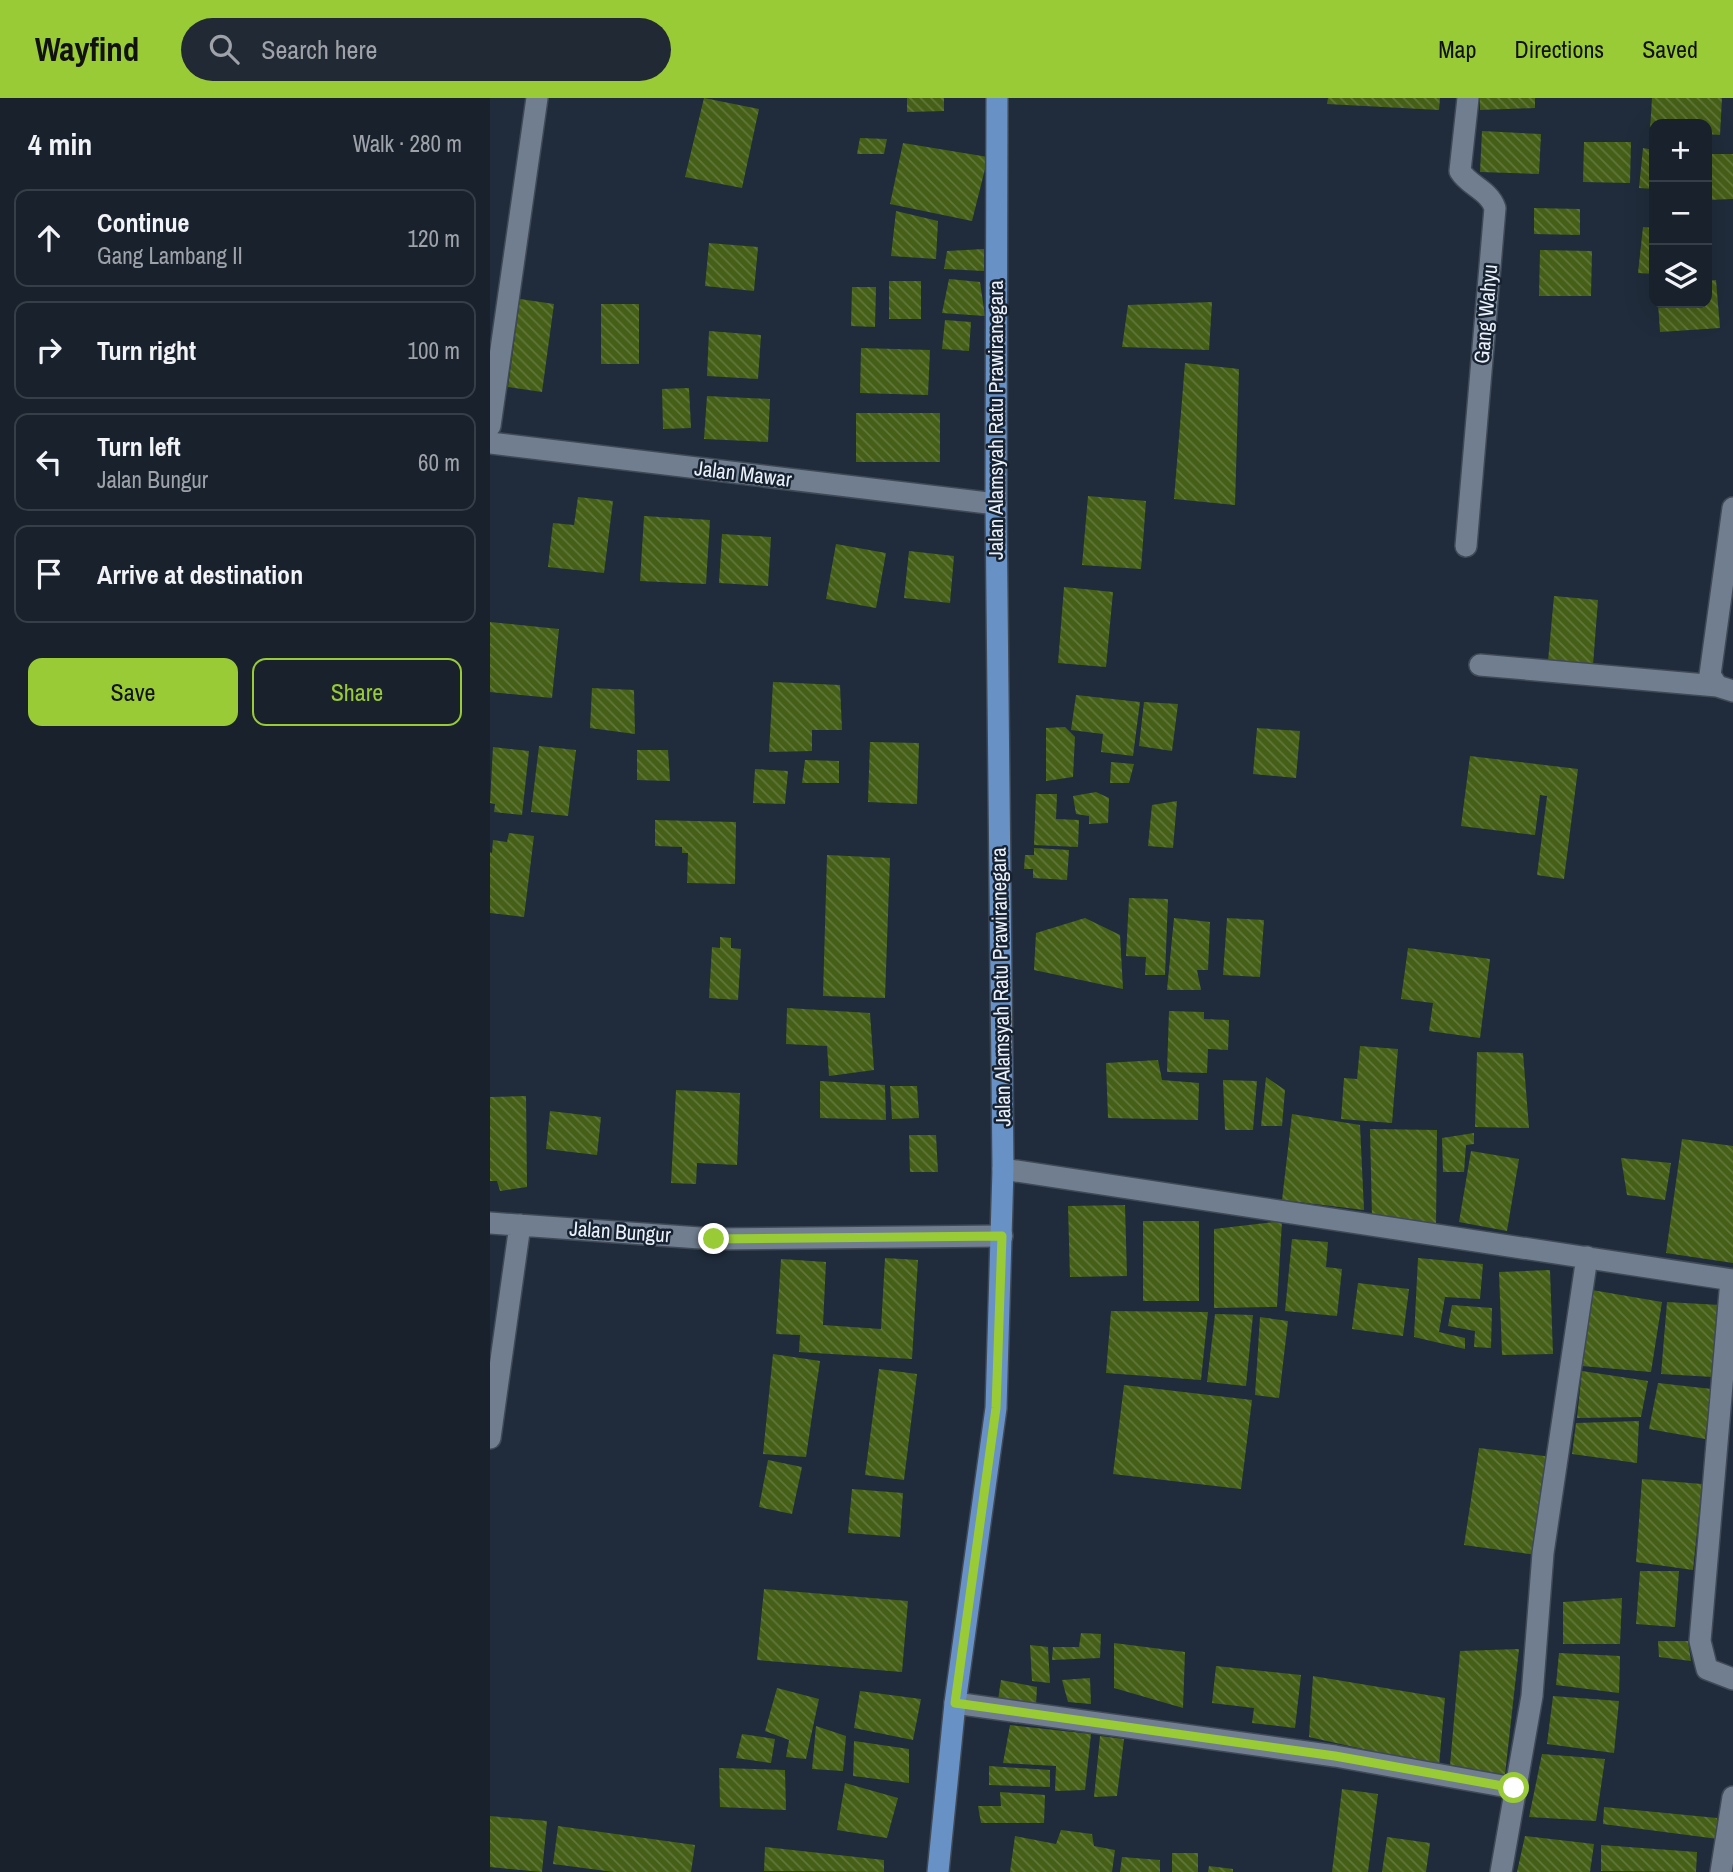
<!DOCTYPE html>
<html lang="en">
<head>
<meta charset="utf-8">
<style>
  :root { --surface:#18212c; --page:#212934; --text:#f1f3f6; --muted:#9fa3a9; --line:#363e48; --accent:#99cb36 }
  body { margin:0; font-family:"Archivo Narrow",sans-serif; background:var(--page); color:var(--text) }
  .controls { position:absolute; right:21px; top:21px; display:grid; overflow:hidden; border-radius:14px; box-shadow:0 7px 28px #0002 }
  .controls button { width:63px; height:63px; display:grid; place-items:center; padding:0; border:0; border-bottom:2px solid var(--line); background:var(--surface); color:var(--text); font:35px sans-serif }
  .stop { position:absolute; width:21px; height:21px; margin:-16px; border:5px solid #99cb36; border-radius:50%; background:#fff }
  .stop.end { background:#99cb36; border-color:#fff; box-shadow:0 2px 7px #0008 }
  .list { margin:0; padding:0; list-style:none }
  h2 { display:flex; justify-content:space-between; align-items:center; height:91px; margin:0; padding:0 28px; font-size:30px }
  h2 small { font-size:23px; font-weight:400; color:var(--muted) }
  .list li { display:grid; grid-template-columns:46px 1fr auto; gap:21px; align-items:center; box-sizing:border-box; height:98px; margin:0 14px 14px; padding:0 14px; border:2px solid var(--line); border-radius:14px }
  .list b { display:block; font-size:26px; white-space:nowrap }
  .list p { margin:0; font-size:23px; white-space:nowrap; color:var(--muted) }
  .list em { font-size:23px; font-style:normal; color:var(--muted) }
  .actions { display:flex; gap:14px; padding:21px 28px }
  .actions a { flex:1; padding:16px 0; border:2px solid var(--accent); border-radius:14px; text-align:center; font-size:24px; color:var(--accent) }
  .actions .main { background:var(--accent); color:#111 }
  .icon { flex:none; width:38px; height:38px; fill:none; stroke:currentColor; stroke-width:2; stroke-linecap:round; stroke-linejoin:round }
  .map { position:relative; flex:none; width:1243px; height:1774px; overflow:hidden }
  header { display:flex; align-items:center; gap:42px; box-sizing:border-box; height:98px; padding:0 35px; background:var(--accent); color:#111 }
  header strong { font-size:33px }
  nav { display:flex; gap:38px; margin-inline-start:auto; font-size:24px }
  .search { width:490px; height:63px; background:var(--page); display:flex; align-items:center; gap:18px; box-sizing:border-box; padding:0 24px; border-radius:38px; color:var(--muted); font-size:26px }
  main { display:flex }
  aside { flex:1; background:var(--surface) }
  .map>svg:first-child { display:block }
  .building { fill:url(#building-back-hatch) }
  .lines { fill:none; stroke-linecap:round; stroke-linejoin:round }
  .minor-casing { stroke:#404956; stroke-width:24 }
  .primary-casing { stroke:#404956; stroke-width:24 }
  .minor { stroke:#707e90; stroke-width:21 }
  .primary { stroke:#6891c5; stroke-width:21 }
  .route { stroke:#99cb36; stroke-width:9 }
  .labels { text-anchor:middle; stroke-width:5; stroke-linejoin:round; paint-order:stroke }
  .street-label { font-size:21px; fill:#eaf1fb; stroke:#172231 }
</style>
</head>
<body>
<header>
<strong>Wayfind</strong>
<div class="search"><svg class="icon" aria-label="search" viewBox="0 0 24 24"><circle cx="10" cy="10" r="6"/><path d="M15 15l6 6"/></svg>Search here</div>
<nav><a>Map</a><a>Directions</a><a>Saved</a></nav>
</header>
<main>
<aside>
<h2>4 min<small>Walk · 280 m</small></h2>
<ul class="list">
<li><svg class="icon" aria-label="ahead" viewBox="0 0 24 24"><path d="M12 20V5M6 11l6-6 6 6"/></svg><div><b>Continue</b><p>Gang Lambang II</p></div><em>120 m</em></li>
<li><svg class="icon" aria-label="right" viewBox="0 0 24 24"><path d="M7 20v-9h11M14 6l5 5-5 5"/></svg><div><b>Turn right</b></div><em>100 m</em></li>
<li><svg class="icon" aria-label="left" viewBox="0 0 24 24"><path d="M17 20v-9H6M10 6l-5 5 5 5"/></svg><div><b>Turn left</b><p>Jalan Bungur</p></div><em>60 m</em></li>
<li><svg class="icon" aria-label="arrive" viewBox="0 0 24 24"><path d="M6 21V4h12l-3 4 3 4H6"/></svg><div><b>Arrive at destination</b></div></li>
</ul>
<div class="actions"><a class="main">Save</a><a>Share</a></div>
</aside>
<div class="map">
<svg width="1243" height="1774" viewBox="0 0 1243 1774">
  <defs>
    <pattern id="building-back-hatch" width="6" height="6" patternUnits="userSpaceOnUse" patternTransform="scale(1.75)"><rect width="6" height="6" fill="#465f17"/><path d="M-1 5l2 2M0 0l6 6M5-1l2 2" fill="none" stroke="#61763a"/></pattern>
  </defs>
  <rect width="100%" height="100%" fill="#202c3b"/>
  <path class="building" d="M214 0 269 11 252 90 195 79Z
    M417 0H454V13L417 14Z
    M838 0H950L949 12 837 6Z
    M990 0H1045V10L990 12Z
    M1162 0H1232L1230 37 1217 36V26H1164V33L1160 32Z
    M992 33 1051 36 1049 76 990 74Z
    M370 40 397 41 394 56H367Z
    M1094 44H1141L1140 85 1093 84Z
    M413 45 498 59 482 123 400 106Z
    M1153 50 1164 52V91L1149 90Z
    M1217 56H1243V101L1217 102Z
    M1044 110 1090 111V137L1044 136Z
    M406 113 448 123 446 161 401 158Z
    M1153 129 1164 130V176L1148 175Z
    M219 145 268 149 264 193 215 188Z
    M494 151V173L454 171 457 153Z
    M1050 152 1102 153 1101 198H1049Z
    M459 181 490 184 495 218 452 215Z
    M1226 182 1230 230 1170 234 1168 205H1217V183Z
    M399 183H431V221H399Z
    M362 189H386L385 229 361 228Z
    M30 201 64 206 52 294 18 289Z
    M722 204 719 252 632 249 638 207Z
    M111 206H149V266H111Z
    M455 222 481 224 479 253 452 251Z
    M219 233 271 237 268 281 217 278Z
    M371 250 440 252 438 297 370 295Z
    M695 265 749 271 745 407 684 401Z
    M199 290 201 330 173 331 172 291Z
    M217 298 280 301 278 344 214 341Z
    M366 315H450V364H366Z
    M598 398 656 403 651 471 592 467Z
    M88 399 123 403 114 475 58 469 63 425 84 427Z
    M154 418 220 422 216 486 150 483Z
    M232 436 281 439 278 488 229 485Z
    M346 446 396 455 386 510 336 501Z
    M419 453 464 458 460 505 414 500Z
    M574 489 623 494 616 569 568 565Z
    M1064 498 1108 502 1103 567 1058 563Z
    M0 524 69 531 62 600 0 594Z
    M283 584 350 587 352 632H322V653L279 654Z
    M102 590 144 592 145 636 100 630Z
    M586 597 650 604 643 658 611 654 613 636 581 632Z
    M654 604 688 606 682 653 649 648Z
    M575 629 585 639 583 679 556 683V630Z
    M767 630 810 633 806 680 763 676Z
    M380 644 429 645 427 706 378 704Z
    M49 648 86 652 78 718 41 714Z
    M3 649 39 653 32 717 4 714 5 706 0 705Z
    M147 652H178L180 683 147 682Z
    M980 658 1088 671 1074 781 1047 777 1057 698 1050 697 1045 737 971 728Z
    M315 662 349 663V685H312Z
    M621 664 644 666 639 685H620Z
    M265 671 298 673 295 706 263 705Z
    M606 694 619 700 618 725 599 726V718L586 716 583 698Z
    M546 696H567L566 721 589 722 588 749 544 747Z
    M687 703 683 750 658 748 662 707Z
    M165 722 246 724 245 786 197 785 198 755H192V749L165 748Z
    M19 735 44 738 34 819 0 815V754L2 755 3 742 17 744Z
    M544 750 579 752 577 782 543 780V771H534L535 757H544Z
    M337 757 400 760 395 900 333 898Z
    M639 800 678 801 675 877H655L656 859 636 858Z
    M595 820 630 837 633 891 544 872 546 835Z
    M684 820 720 824 718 872H707L711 892H677Z
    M737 820 774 822 770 879 733 877Z
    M230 839 241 840V850L251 851 248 902 219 900 222 849 230 850Z
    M918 850 1000 861 990 940 939 933 943 905 911 901Z
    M297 910 380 915 384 972 339 978 337 948 296 946Z
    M679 913 714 914V921L739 922 738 952 718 951 717 975 677 974Z
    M870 948 908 951 902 1025 851 1021 854 980 867 981Z
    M987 954 1033 955 1039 1030 985 1029Z
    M668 962 672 982 709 985 708 1022 618 1020 616 965Z
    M776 979 795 992 792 1028H771Z
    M733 982 767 983 763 1032H735Z
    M330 983 395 987 396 1022 330 1020Z
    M400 988H427L429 1020 402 1021Z
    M186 992 250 995 247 1067 207 1065 206 1086 181 1085Z
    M36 998 37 1089 10 1093 7 1083H0V999Z
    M60 1013 111 1019 107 1057 56 1051Z
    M802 1016 870 1027 874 1112 792 1102Z
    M880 1031 947 1032 946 1129 882 1121Z
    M984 1035V1046L976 1047 974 1074H953L952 1040Z
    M419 1037H446L448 1074H420Z
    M1192 1041 1243 1048V1165L1176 1155Z
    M981 1053 1029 1061 1017 1133 969 1124Z
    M1131 1060 1181 1065 1175 1102 1137 1097Z
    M635 1107 637 1178 580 1179 578 1108Z
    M653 1123H709V1203H653Z
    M792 1123 787 1209 724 1210V1131Z
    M802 1141 838 1144 836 1169 852 1171 847 1218 795 1213Z
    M395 1160 428 1162 422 1261 309 1254 310 1237 286 1236 291 1161 336 1164 333 1227 391 1231Z
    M928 1160 993 1166 990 1201 955 1199 949 1234 975 1240V1251L924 1239Z
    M1060 1172 1063 1256 1012 1257 1009 1174Z
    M868 1185 919 1191 913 1238 862 1231Z
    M1102 1192 1172 1204 1161 1274 1092 1268Z
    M1177 1204 1230 1207 1223 1279 1171 1276Z
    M962 1207 1002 1210 1001 1250 984 1249 985 1233 958 1228Z
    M621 1213 718 1214 711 1282 616 1275Z
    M725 1216 763 1217 756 1288 717 1284Z
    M770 1219 798 1223 789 1300 765 1297Z
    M283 1256 330 1263 316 1359 273 1356Z
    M389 1271 427 1276 414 1382 375 1377Z
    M1092 1273 1158 1283 1151 1319 1087 1320Z
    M1168 1285 1222 1291 1215 1341 1159 1331Z
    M634 1287 762 1302 751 1391 623 1376Z
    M1149 1323 1147 1365 1082 1356 1086 1325Z
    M989 1350 1062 1359 1047 1457 974 1447Z
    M278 1362 312 1369 302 1416 269 1409Z
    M1152 1381 1212 1386 1203 1472 1146 1464Z
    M362 1391 413 1395 410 1439 358 1435Z
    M1150 1473H1189L1185 1529 1146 1526Z
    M274 1491 418 1503 412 1574 267 1562Z
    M1132 1500 1130 1546H1073V1504Z
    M591 1535 611 1536 610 1560 562 1562 563 1549H589Z
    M1168 1543H1198L1201 1563 1169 1559Z
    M624 1545 695 1554 693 1610 624 1590Z
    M540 1547 558 1549 560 1585 542 1583Z
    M1029 1551 1015 1677 960 1667 970 1553Z
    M1069 1555 1130 1558 1129 1595 1066 1587Z
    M726 1568 811 1577 805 1630 762 1625 764 1610 722 1605Z
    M823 1578 955 1600 949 1668 819 1639Z
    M600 1580 601 1606 578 1604 572 1582Z
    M511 1582 547 1589 546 1607 508 1602Z
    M287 1590 329 1601 316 1661 296 1659 299 1642 275 1633Z
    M370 1593 431 1601 423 1642 364 1630Z
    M1063 1598 1129 1603 1124 1655 1057 1646Z
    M520 1627 601 1636 595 1692 565 1693 566 1668 513 1665Z
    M326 1628 356 1638 353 1673 322 1671Z
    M252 1636 285 1641 281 1665 246 1660Z
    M610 1638 634 1641 627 1698 604 1699Z
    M364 1643 419 1651V1685L363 1678Z
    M1052 1656 1115 1661 1106 1723 1039 1719Z
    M499 1668 560 1672V1689L499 1687Z
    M229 1670 295 1672 296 1712 230 1709Z
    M355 1685 408 1700 397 1740 347 1732Z
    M852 1691 888 1696 878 1774H842Z
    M510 1694 555 1697 554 1725H491L488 1708H511Z
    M1114 1709 1227 1720 1228 1741 1113 1726Z
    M0 1718 57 1723 52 1774 0 1769Z
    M68 1728 205 1747 201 1774H124L63 1766Z
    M571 1732 602 1736 604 1748 625 1752 622 1774H520L525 1738 566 1746Z
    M1035 1738 1104 1746 1100 1774H1027Z
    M897 1739 940 1745 936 1774H892Z
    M1111 1747 1207 1754 1206 1774 1111 1773Z
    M275 1749 394 1762V1774L274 1773Z
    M682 1755H708V1774H682Z
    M632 1759 670 1762V1774H630Z
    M719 1768 743 1771V1774H718Z"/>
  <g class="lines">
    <g class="minor-casing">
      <path id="minor" d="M0 328 47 0
        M0 345 506 406
        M1243 410 1220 577 1227 588 1243 593
        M976 448 1005 110C999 92 979 88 970 73L978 0
        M990 567 1227 588
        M513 1071 1243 1182
        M0 1125 224 1141 512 1138
        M1241 1182 1210 1543 1217 1571 1243 1581
        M0 1340 30 1127
        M465 1605 845 1658 1024 1690
        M1011 1774 1042 1598 1053 1455 1097 1159
        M1231 1774 1243 1699"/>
    </g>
    <g class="primary-casing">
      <path id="primary" d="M448 1774 465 1605 506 1310 513 1071 506 406 507 0"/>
    </g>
    <use href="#minor" class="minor"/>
    <use href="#primary" class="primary"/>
  </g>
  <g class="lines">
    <path class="route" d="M224 1141 512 1138 506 1310 465 1605 845 1658 1024 1690"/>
  </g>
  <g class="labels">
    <g class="street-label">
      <text transform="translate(996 216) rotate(-85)" y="7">Gang Wahyu</text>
      <text transform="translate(506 322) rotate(-90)" y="7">Jalan Alamsyah Ratu Prawiranegara</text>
      <text transform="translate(253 376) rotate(7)" y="7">Jalan Mawar</text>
      <text transform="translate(511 889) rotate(-91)" y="7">Jalan Alamsyah Ratu Prawiranegara</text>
      <text transform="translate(130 1134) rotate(4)" y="7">Jalan Bungur</text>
    </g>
  </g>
</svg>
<div class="controls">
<button>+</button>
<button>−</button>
<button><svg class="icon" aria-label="layers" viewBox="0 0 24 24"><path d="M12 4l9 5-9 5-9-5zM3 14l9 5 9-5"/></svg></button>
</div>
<div class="stop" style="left:1024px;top:1690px"></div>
<div class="stop end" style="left:224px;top:1141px"></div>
</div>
</main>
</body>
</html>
